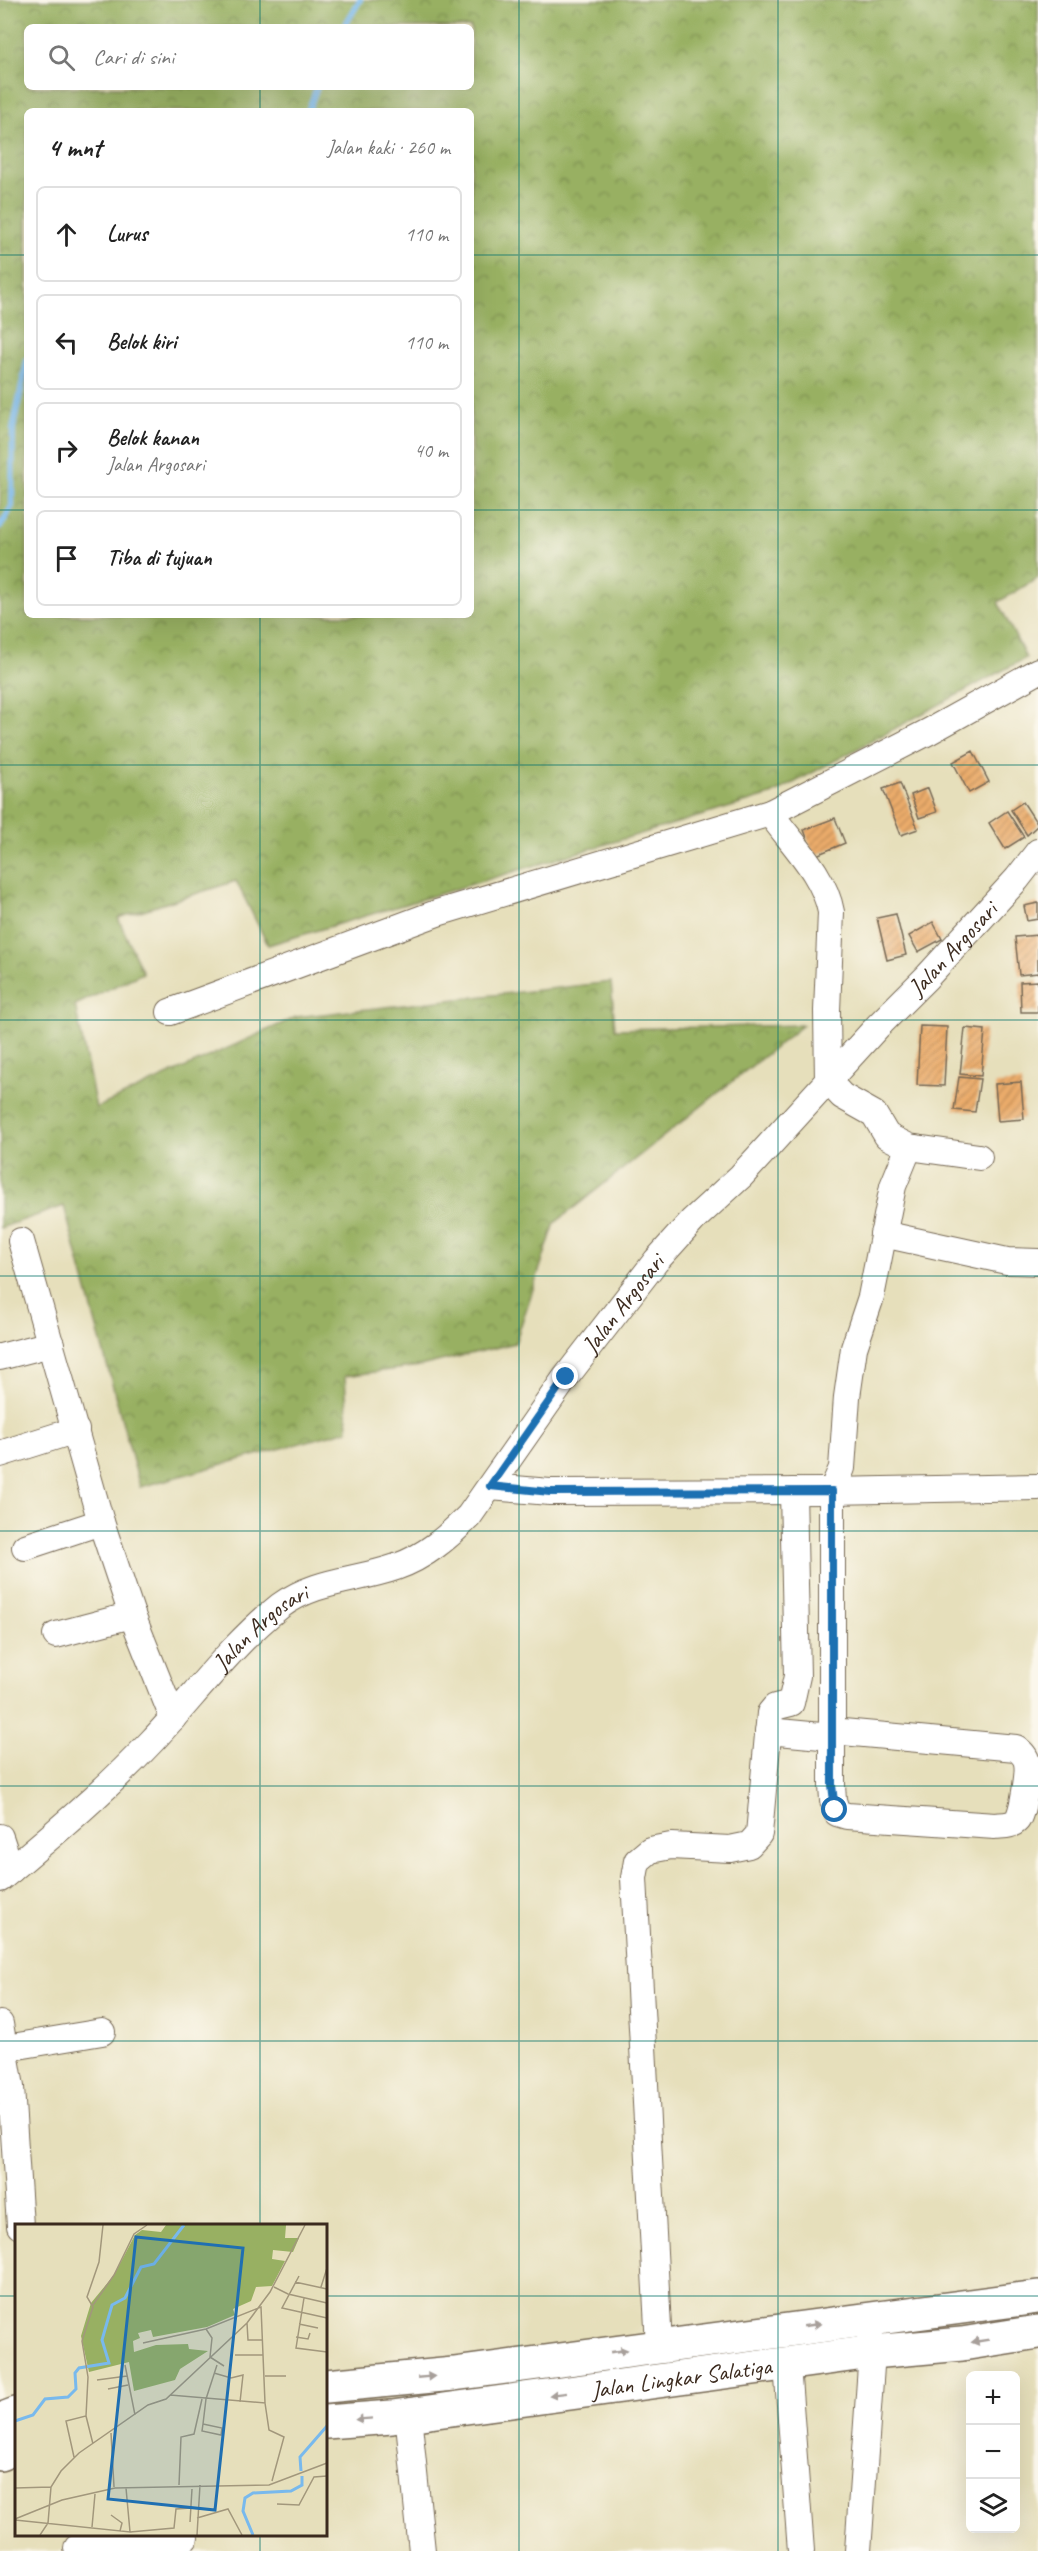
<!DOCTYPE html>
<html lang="id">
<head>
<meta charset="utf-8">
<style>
  :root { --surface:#fff; --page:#f2f2f2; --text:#222; --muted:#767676; --line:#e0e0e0 }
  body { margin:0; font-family:Caveat,sans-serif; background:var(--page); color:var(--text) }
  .controls { position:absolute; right:18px; bottom:18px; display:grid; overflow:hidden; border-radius:9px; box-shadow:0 6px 24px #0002 }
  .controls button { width:54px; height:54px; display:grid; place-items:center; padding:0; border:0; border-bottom:2px solid var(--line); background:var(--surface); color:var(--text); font:30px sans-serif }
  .stop { position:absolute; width:18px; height:18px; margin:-14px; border:4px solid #1f6fb2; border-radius:50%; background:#fff }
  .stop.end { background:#1f6fb2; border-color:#fff; box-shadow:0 2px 6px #0008 }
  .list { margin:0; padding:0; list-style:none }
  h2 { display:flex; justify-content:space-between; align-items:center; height:78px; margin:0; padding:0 24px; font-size:26px }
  h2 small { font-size:20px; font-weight:400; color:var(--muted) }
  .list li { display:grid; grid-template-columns:39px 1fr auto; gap:18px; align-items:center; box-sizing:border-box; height:96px; margin:0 12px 12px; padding:0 12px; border:2px solid var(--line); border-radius:9px }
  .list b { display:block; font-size:22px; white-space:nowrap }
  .list p { margin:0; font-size:20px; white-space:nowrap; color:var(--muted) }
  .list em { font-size:20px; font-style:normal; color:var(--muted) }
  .icon { flex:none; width:33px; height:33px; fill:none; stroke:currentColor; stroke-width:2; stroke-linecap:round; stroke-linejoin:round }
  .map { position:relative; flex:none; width:1038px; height:2551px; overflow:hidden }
  .search { position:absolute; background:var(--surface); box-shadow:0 6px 24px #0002; left:24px; top:24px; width:450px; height:66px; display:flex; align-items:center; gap:15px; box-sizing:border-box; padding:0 21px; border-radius:9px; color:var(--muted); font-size:22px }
  .panel { position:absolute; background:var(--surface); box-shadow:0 6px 24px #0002; left:24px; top:108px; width:450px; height:510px; border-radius:9px }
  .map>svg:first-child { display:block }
  .forest { fill:url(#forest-crowns); stroke:#6a6d40; stroke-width:1.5; fill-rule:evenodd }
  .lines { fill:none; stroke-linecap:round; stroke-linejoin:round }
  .stream { stroke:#78b9ed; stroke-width:6 }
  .building { fill:url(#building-hatch) }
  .minor-casing { stroke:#776955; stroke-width:28 }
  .highway-casing { stroke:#776955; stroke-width:36 }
  .minor { stroke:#fff; stroke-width:26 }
  .highway { stroke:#fff; stroke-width:33 }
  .oneway { fill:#a79f9a }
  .route { stroke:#1f6fb2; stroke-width:8 }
  .grid { fill:none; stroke:#0f766e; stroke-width:1.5; stroke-opacity:0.55 }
  .labels { text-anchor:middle; stroke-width:4.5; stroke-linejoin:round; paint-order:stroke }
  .street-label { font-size:24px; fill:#3b2a1e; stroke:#fbf7ec }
  .inset-river { fill:none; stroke:#78b9ed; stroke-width:3 }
  .inset-road { fill:none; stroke:#a2977c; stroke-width:1.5 }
  .view { fill:#1f6fb2; fill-opacity:0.15; stroke:#1f6fb2; stroke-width:3 }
  .inset-edge { fill:none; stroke:#3b2a1e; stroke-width:3 }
</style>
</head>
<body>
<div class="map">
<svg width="1038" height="2551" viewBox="0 0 1038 2551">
  <defs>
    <pattern id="forest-crowns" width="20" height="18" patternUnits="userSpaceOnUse" patternTransform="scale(1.5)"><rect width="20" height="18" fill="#98b062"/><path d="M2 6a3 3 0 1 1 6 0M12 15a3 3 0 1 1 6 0" fill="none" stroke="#7d8f50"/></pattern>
    <pattern id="building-hatch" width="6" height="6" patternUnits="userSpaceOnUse" patternTransform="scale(1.5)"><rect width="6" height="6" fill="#ebac6b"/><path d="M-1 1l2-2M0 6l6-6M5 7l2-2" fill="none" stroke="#c08c57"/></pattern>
  </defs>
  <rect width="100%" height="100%" fill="#fbf7ec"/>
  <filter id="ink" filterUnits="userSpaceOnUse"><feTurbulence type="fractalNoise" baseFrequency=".0167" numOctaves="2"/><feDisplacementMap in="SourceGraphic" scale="12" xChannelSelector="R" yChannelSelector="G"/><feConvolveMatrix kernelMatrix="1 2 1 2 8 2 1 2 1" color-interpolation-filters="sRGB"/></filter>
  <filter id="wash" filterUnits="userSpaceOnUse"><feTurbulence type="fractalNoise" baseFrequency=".008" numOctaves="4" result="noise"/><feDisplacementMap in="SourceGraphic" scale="24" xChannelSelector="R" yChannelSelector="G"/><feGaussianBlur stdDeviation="1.35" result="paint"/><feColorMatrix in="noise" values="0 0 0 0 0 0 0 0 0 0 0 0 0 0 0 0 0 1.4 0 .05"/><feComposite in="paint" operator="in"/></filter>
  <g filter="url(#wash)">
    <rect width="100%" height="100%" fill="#e6dfbb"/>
    <path class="forest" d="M0 0H1038V578L998 602 1026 658 771 795 268 945 236 881 118 918 143 973 75 1005 96 1108 296 1017 611 982 615 1029 803 1025 555 1223 515 1343 420 1366 345 1376 348 1430 140 1487 64 1206 0 1228ZM27 27H471V87H27ZM27 111H471V615H27Z"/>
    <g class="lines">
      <path class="stream" d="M344 27 360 0
        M308 111 317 87
        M0 527 12 506 13 429 27 360"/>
    </g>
    <g id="blocks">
      <path class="building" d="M973 751 989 782 969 793 953 762Z
        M900 783 918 829 901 835 883 789Z
        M928 788 937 812 919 818 911 795Z
        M1023 802 1038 825 1027 835 1011 810Z
        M1007 811 1024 837 1005 849 989 823Z
        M835 818 845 843 814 856 804 830Z
        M1038 903V919L1027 921 1024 906Z
        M896 914 906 955 887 960 877 918Z
        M933 922 942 939 918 952 909 936Z
        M1038 935V973L1019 975 1015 937Z
        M1038 981V1012H1021L1020 982Z
        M920 1026 947 1027 944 1086 917 1085Z
        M965 1028 985 1030 981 1076 960 1074Z
        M959 1077 980 1079 975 1112 954 1110Z
        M1021 1082 1024 1119 998 1121 995 1084Z"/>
    </g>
  </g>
  <g filter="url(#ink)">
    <use href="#blocks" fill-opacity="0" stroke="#776955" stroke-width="1.5"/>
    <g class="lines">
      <g class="minor-casing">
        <g id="minor">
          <path d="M770 813C792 844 824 874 831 912L827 1011 828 1081 842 1096 874 1114 887 1136 909 1147 979 1157"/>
          <path d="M170 1012 437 913 770 813 930 731 1038 671"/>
          <path d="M883 1234 1007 1261 1038 1262"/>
          <path d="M21 1241 101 1522 132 1615 173 1718"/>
          <path d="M0 1357 51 1344"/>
          <path d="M0 1454 76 1430"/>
          <path d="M490 1487 550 1492 832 1491 1038 1487"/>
          <path d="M25 1547 101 1522"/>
          <path d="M56 1635 132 1615"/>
          <path d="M768 1731 832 1737"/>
          <path d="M832 1731 1016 1748C1021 1752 1026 1756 1027 1763 1029 1772 1023 1812 1017 1820 1012 1826 1002 1825 995 1826L847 1816 837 1813 833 1800 832 1785V1491L842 1468 847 1397 854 1348 871 1297 893 1186 909 1147"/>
          <path d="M0 1837 11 1870"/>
          <path id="s1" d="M0 1879C54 1834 104 1792 152 1741 194 1696 232 1644 280 1606 315 1580 356 1581 396 1567 425 1557 448 1537 469 1516L566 1377 656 1261 693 1220 741 1176 878 1026 927 977 1017 879 1038 852"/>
          <path d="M0 2024 11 2087 20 2226"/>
          <path d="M6 2048 102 2032"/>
          <path d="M659 2346 634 1878 637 1861 650 1850 671 1846 730 1849 749 1845 759 1834 770 1713 775 1707 791 1703 797 1676 793 1491"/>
          <path d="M787 2365 801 2551"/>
          <path d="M408 2414 422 2551"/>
          <path d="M77 2548 185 2538"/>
          <path d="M858 2551 872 2352 870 2336"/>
        </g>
      </g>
      <g class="highway-casing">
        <g id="highway">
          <path d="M326 2386 454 2374 1038 2297"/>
          <path d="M0 2420 16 2414"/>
          <path id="s2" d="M326 2422 392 2417 872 2352 962 2344 1038 2332"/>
          <path d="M0 2454 16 2447"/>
        </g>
      </g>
      <use href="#minor" class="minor"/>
      <use href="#highway" class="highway"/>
    </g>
    <defs><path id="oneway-solid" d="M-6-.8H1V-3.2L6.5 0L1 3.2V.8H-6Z" transform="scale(1.5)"/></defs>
    <g class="oneway">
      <use href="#oneway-solid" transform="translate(812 2325) rotate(-8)"/>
      <use href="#oneway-solid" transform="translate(980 2341) rotate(171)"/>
      <use href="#oneway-solid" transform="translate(619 2351) rotate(-8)"/>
      <use href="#oneway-solid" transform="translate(426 2377) rotate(-5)"/>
      <use href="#oneway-solid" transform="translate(558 2394) rotate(173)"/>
      <use href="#oneway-solid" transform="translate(364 2419) rotate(176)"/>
    </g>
  </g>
  <g class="lines" filter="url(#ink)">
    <path class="route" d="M566 1377 490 1486 550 1492 832 1491V1785L835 1810"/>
  </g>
  <path class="grid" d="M260 0V27M519 0V2551M778 0V2551M260 87V111M0 255H27M471 255H1038M0 510H27M471 510H1038M260 615V2226M0 765H1038M0 1020H1038M0 1276H1038M0 1531H1038M0 1786H1038M0 2041H1038M0 2296H16M326 2296H1038M260 2534V2551"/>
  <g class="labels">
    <g class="street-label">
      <text dy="8" stroke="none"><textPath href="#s1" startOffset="1352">Jalan Argosari</textPath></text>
      <text dy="8" stroke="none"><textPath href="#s1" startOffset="867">Jalan Argosari</textPath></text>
      <text dy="8" stroke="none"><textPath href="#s1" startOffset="363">Jalan Argosari</textPath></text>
      <text dy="8" stroke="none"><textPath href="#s2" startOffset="358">Jalan Lingkar Salatiga</textPath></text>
    </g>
  </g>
  <g transform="translate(15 2224)">
    <rect width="312" height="312" fill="#e6dfbb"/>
    <path d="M151 1H271L270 14H284L278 28 258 26 257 35 270 37 257 62 241 63 236 77 218 85 220 91 192 103 138 113 136 106 123 109 125 114 118 117 119 128 141 121 173 120 174 125 193 127 165 145 160 156 119 167 114 138 74 148 66 112 76 79 99 51 120 11 127 6 146 8Z" fill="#98b062"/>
    <path class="inset-river" d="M0 197 18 191 30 175 53 173 61 165 60 149 64 144 94 139 87 116 97 81 110 74 126 43 139 40 169 1M286 247 285 233 312 202M238 311 228 287 230 274 238 269 276 267 287 261V252"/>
    <path class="inset-road" d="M284 52 267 84 312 94M280 58 312 65M259 63 273 70 312 79M306 63 312 44M289 74 281 124 312 128M78 81 99 51 119 10 132 1M232 99 233 116H247M284 100 303 104M191 105 197 114 195 133 209 142M281 113 293 115 295 109M128 119 191 105 246 83 250 179 155 171M220 131H248M110 141 120 191M199 149 216 154 228 151 225 178M250 152H271M82 156 112 152M93 165 113 161M250 179 254 206 269 213 257 257M71 192 78 220M188 200 207 204 206 211 187 207 188 200 191 175 202 141M96 209 99 263M59 233 51 197 71 192 73 153 67 117 78 83 72 73 84 38 88 1M164 261 166 213 179 210 187 175M0 264 36 263M262 280 284 281 299 253 312 252M96 291 107 299 105 307M182 294 213 285 227 311M0 295 47 276 100 264 254 261 312 239M0 296 115 308 111 264M175 298 177 265M77 303 80 270M115 308 159 304 161 285 176 284M25 311 33 299 36 263 46 247 64 229 133 181 151 175 232 99 255 68 290 1M182 311 185 261"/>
    <path class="view" d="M121 13 228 24 200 286 93 275Z"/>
    <rect width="312" height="312" class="inset-edge"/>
  </g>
</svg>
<div class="controls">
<button>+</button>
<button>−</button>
<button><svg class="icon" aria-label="layers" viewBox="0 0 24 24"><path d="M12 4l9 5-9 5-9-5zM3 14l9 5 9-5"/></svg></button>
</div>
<div class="stop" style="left:835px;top:1810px"></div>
<div class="stop end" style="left:566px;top:1377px"></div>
<div class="search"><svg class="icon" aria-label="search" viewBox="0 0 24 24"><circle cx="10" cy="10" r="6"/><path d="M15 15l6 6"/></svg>Cari di sini</div>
<section class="panel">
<h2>4 mnt<small>Jalan kaki · 260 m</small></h2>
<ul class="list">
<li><svg class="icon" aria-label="ahead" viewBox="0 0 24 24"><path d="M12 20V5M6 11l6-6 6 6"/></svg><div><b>Lurus</b></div><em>110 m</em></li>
<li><svg class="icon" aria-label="left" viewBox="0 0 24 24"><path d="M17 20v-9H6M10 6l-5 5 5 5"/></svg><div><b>Belok kiri</b></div><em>110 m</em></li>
<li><svg class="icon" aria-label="right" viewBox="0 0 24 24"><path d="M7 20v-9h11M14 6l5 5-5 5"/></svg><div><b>Belok kanan</b><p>Jalan Argosari</p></div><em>40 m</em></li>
<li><svg class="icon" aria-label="arrive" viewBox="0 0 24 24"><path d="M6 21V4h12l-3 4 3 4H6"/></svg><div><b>Tiba di tujuan</b></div></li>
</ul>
</section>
</div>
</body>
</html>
